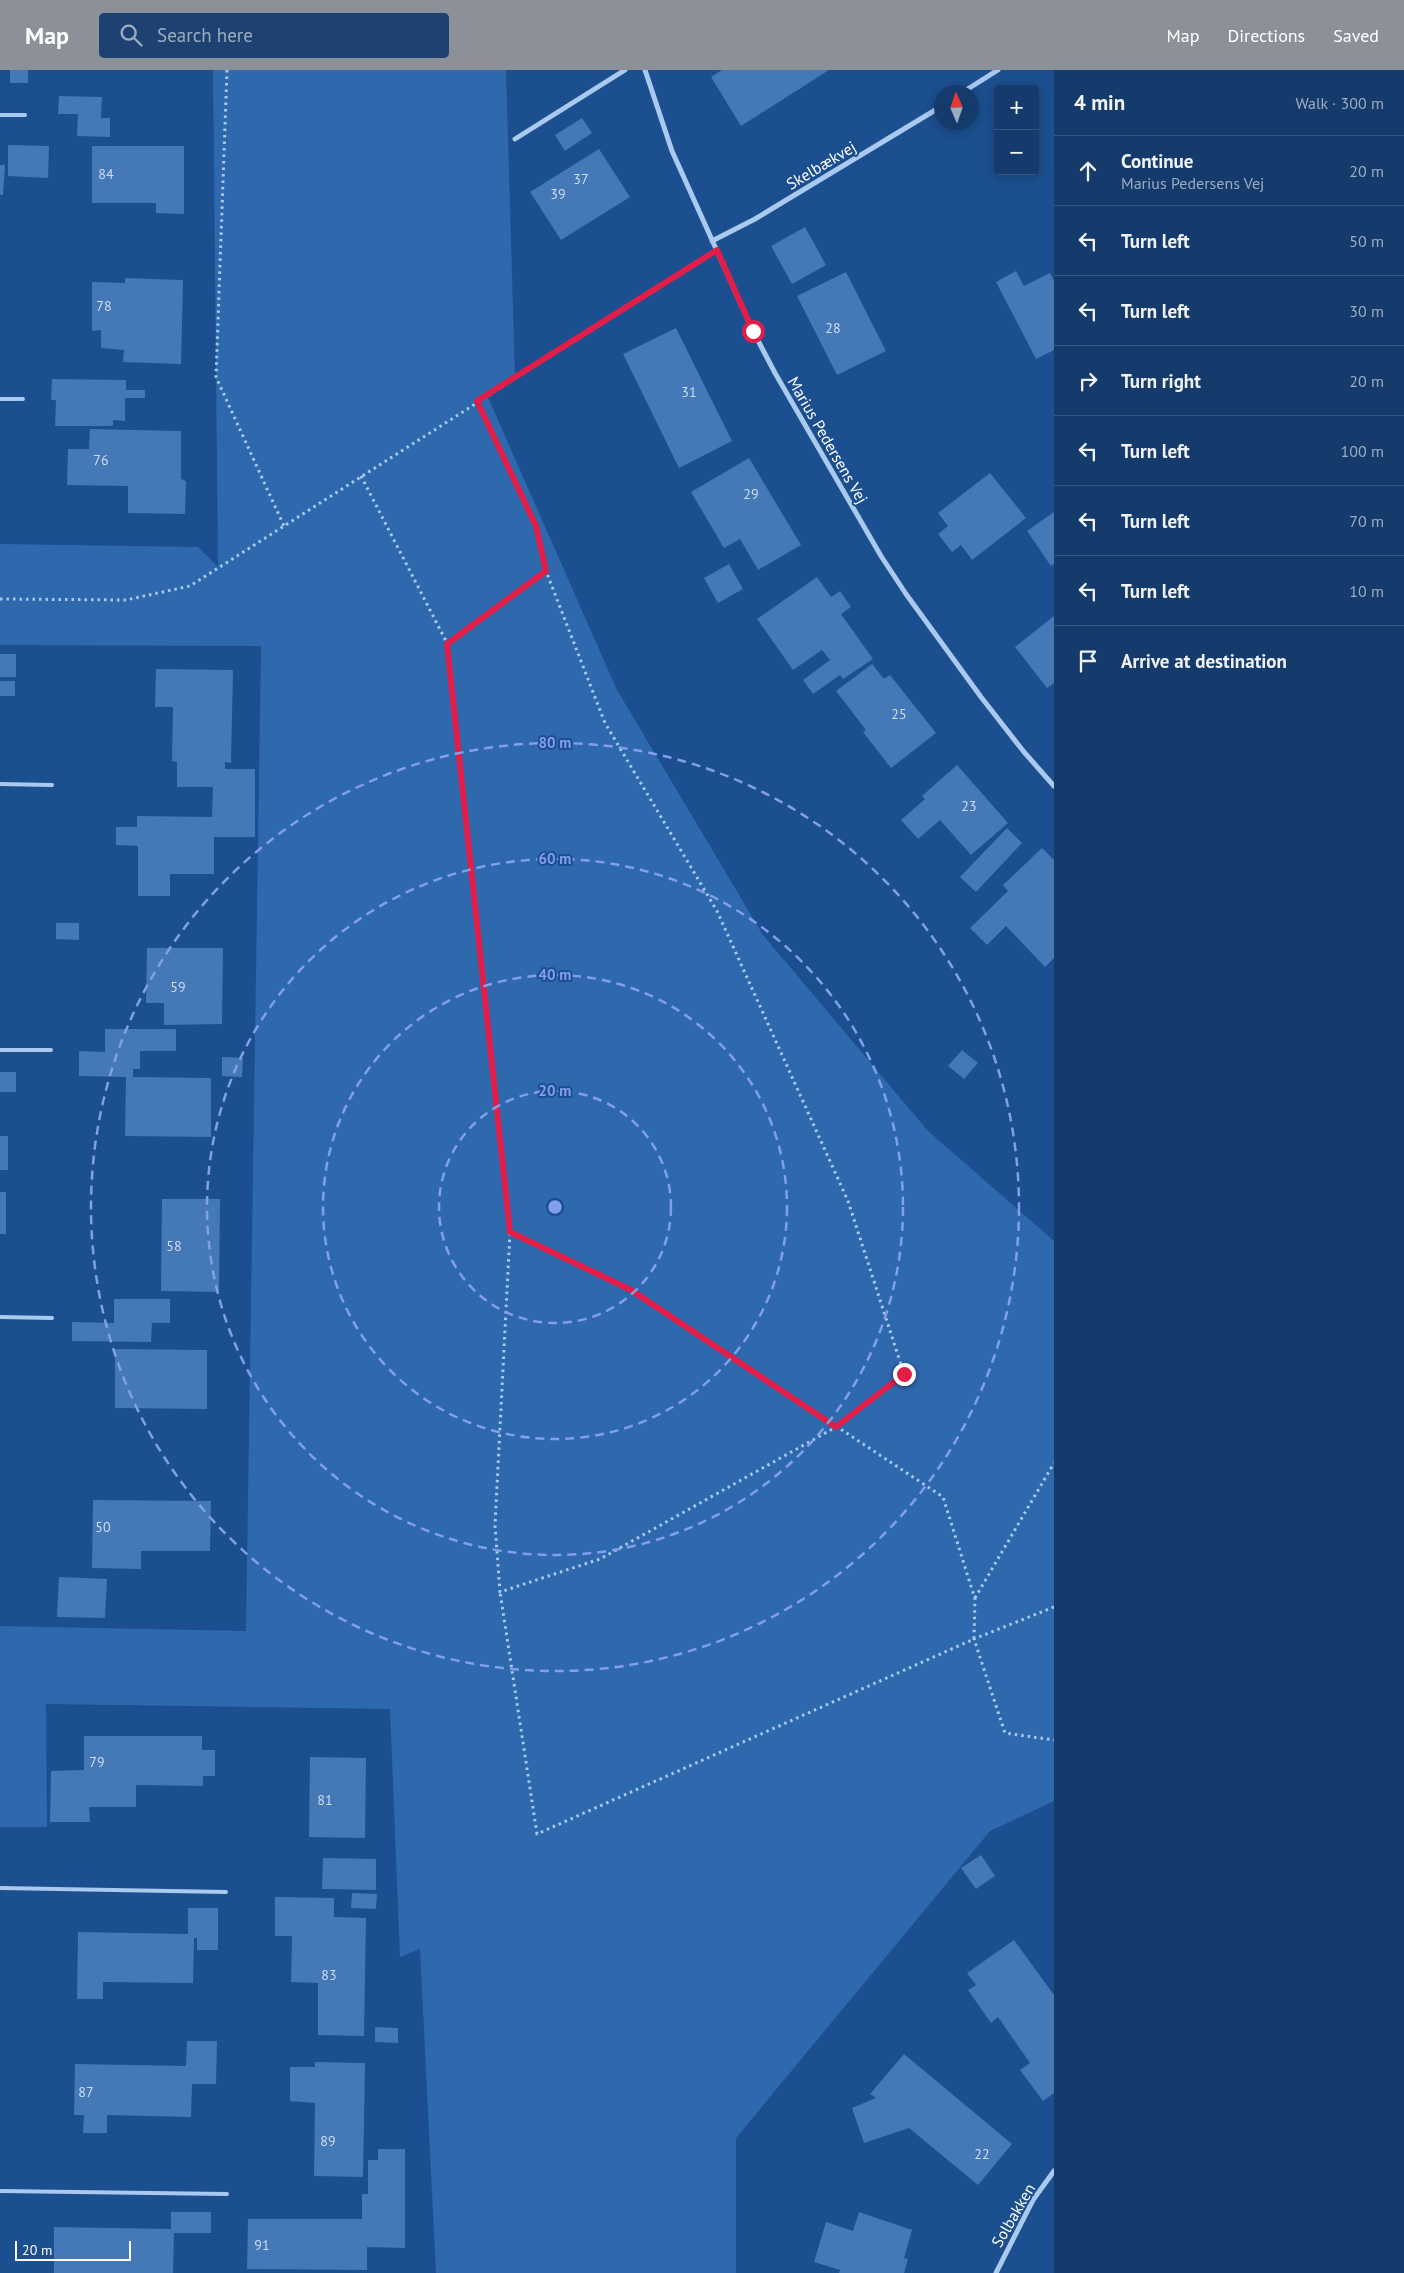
<!DOCTYPE html>
<html lang="en">
<head>
<meta charset="utf-8">
<style>
  :root { --surface:#143b6b; --page:#1d4271; --text:#f1f3f6; --muted:#9dadc1; --line:#33557e; --accent:#8c9099 }
  body { margin:0; font-family:"PT Sans",sans-serif; background:var(--page); color:var(--text) }
  .controls { position:absolute; right:15px; top:15px; display:grid; overflow:hidden; border-radius:5px; box-shadow:0 2px 12px #0003 }
  .controls button { width:45px; height:45px; display:grid; place-items:center; padding:0; border:0; border-bottom:1px solid var(--line); background:var(--surface); color:var(--text); font:25px sans-serif }
  .compass { position:absolute; left:934px; top:15px; width:45px; height:45px; border-radius:50%; background:var(--surface); box-shadow:0 2px 12px #0003; rotate:358deg }
  .scale { position:absolute; left:15px; bottom:12px; width:116px; box-sizing:border-box; padding-left:5px; border:2px solid #fff; border-top:0; font-size:14px; line-height:18px; white-space:nowrap; color:#fff; -webkit-text-stroke:4px #1b4f8f; paint-order:stroke }
  .stop { position:absolute; width:15px; height:15px; margin:-11px; border:4px solid #e11d48; border-radius:50%; background:#fff }
  .stop.end { background:#e11d48; border-color:#fff; box-shadow:0 1px 5px #0008 }
  .list { margin:0; padding:0; list-style:none }
  h2 { display:flex; justify-content:space-between; align-items:center; height:65px; margin:0; padding:0 20px; font-size:21px }
  h2 small { font-size:16px; font-weight:400; color:var(--muted) }
  .list li { display:grid; grid-template-columns:32px 1fr auto; gap:15px; align-items:center; box-sizing:border-box; height:70px; padding:0 20px; border-top:1px solid var(--line) }
  .list b { display:block; font-size:19px; white-space:nowrap }
  .list p { margin:0; font-size:16px; white-space:nowrap; color:var(--muted) }
  .list em { font-size:16px; font-style:normal; color:var(--muted) }
  .icon { flex:none; width:28px; height:28px; fill:none; stroke:currentColor; stroke-width:2; stroke-linecap:round; stroke-linejoin:round }
  .map { position:relative; flex:none; width:1054px; height:2203px; overflow:hidden }
  header { display:flex; align-items:center; gap:30px; box-sizing:border-box; height:70px; padding:0 25px; background:var(--accent); color:#fff }
  header strong { font-size:24px }
  nav { display:flex; gap:28px; margin-inline-start:auto; font-size:18px }
  .search { width:350px; height:45px; background:var(--page); display:flex; align-items:center; gap:12px; box-sizing:border-box; padding:0 18px; border-radius:5px; color:var(--muted); font-size:19px }
  main { display:flex }
  aside { flex:1; background:var(--surface) }
  .map>svg:first-child { display:block }
  .green { fill:#2e69ad }
  .building { fill:#4478b7 }
  .lines { fill:none; stroke-linecap:round; stroke-linejoin:round }
  .path { stroke:#a9c9ee; stroke-width:3; stroke-dasharray:2.5 4; stroke-linecap:butt }
  .lane { stroke:#a9c9ee; stroke-width:4 }
  .street { stroke:#a9c9ee; stroke-width:5 }
  .route { stroke:#e11d48; stroke-width:6 }
  .ring { fill:none; stroke:#839eea; stroke-width:2.5; stroke-dasharray:9 6 }
  .labels { text-anchor:middle; stroke-width:4; stroke-linejoin:round; paint-order:stroke }
  .number-label { font-size:14px; fill:#d0dded }
  .street-label { font-size:16px; fill:#fff; stroke:#1b4f8f }
  .centre { fill:#839eea; stroke:#1b4f8f; stroke-width:2.5 }
  .ring-label { font-size:15px; text-anchor:middle; font-weight:bold; fill:#839eea; stroke:#1b4f8f; stroke-width:4; stroke-linejoin:round; paint-order:stroke }
</style>
</head>
<body>
<header>
<strong>Map</strong>
<div class="search"><svg class="icon" aria-label="search" viewBox="0 0 24 24"><circle cx="10" cy="10" r="6"/><path d="M15 15l6 6"/></svg>Search here</div>
<nav><a>Map</a><a>Directions</a><a>Saved</a></nav>
</header>
<main>
<div class="map">
<svg width="1054" height="2203" viewBox="0 0 1054 2203">
  <rect width="100%" height="100%" fill="#1b4f8f"/>
  <path class="green" d="M213 0H506L515 307 487 325 617 620 763 865 928 1061 1054 1171V1731L990 1761 736 2068V2203H436L420 1879 400 1887 390 1639 46 1634 47 1757H0V1556L246 1561 261 576 0 575V474L198 477 218 497Z"/>
  <path class="building" d="M10 0H28V13H10Z
    M722 0H829L741 56 711 7Z
    M59 26 102 27 101 48H110V67L77 66 78 44H58Z
    M582 48 592 63 565 81 555 65Z
    M8 75 49 76 48 108 8 106Z
    M92 76H184V144L156 143V133H92Z
    M599 79 630 127 561 170 530 122Z
    M0 95H5L3 125H0Z
    M805 157 826 195 792 214 771 176Z
    M1016 201 1024 216 1050 203 1054 211V280L1036 289 996 212Z
    M846 202 886 281 837 305 797 226Z
    M125 208 183 210 181 294 123 292 124 280 101 278V260L92 261V212L125 213Z
    M676 258 732 371 679 398 623 284Z
    M52 309 126 310V320H145V328H125V351L113 350V356H55L56 330H51Z
    M90 359 181 361V409L186 411 185 444 128 443V416L67 415 68 379H89Z
    M749 388 801 475 758 500 740 469 724 478 691 422Z
    M990 403 1026 448 972 490 961 475 952 482 938 464 948 456 938 443Z
    M1054 442V494L1051 496 1027 461Z
    M729 494 743 519 718 533 704 508Z
    M817 507 831 527 840 521 851 537 841 544 873 589 843 609 840 605 813 624 803 610 830 590 822 580 793 600 757 549Z
    M1054 546V613L1047 618 1015 577Z
    M0 584H16V607H0Z
    M872 594 884 609 890 605 936 663 891 698 863 662 866 660 836 621Z
    M156 599 233 600 231 693 225 692V699H255V767H214V804H170V826H138V776L116 775V757H137V746L212 747 213 717H177V692L172 691 173 637H155Z
    M0 611H15V626H0Z
    M957 695 1008 753 971 785 940 750 918 769 901 750 925 729 922 726Z
    M1007 758 1022 773 976 822 960 807Z
    M1042 778 1054 790V888L1045 897 1006 856 987 875 970 858 1008 821 1003 815Z
    M56 853H79V870L56 869Z
    M147 878H223L222 954 164 955V933H146Z
    M105 959H176V981H140V999H133V1007L211 1008V1067L125 1066 126 1007 79 1006V981L105 982Z
    M962 980 978 993 964 1009 948 996Z
    M222 987 243 988 242 1007 222 1006Z
    M0 1002H16V1022H0Z
    M0 1066H8V1100H0Z
    M0 1122H6V1164H0Z
    M162 1129H220L219 1222 161 1221Z
    M114 1229H170V1253H152L151 1272 72 1271V1252L114 1253Z
    M115 1279 207 1280V1339L115 1338Z
    M93 1430 211 1431 210 1481H141V1499L92 1498Z
    M59 1507 107 1509 105 1548 57 1547Z
    M84 1666H202V1680H215V1706H203V1716L136 1715V1737H89L90 1752H50L51 1701 84 1700Z
    M310 1687 366 1688 365 1768 309 1767Z
    M981 1785 995 1806 976 1819 961 1798Z
    M323 1788 376 1789V1820L322 1819Z
    M352 1823 377 1824 376 1839 351 1838Z
    M275 1827 334 1828V1847L366 1848 364 1966 318 1965V1913L291 1912 292 1866H275Z
    M188 1838H218V1880H197V1868H194L193 1913 103 1912V1929H77L78 1862 188 1864Z
    M1014 1870 1054 1925V2023L1043 2031 1020 2000 1030 1993 998 1947 991 1953 968 1920 976 1915 967 1903Z
    M375 1957 398 1958V1973L375 1972Z
    M187 1971H217L216 2014H192L191 2047 107 2045V2063H83L84 2045H74L75 1994 186 1996Z
    M904 1984 1012 2074 978 2115 909 2058 864 2073 852 2038 876 2028 870 2024Z
    M315 1992 365 1993 363 2107 314 2106 315 2033 290 2031V1997H315Z
    M378 2079H405V2178L367 2177V2200L247 2199 248 2149H362V2124H368V2090H378Z
    M171 2142H211V2163H174L173 2203H54V2157L171 2159Z
    M859 2142 912 2160 904 2188 908 2189 904 2203H839L840 2200 814 2192 826 2152 853 2161Z"/>
  <g class="lines">
    <path class="path" d="M227 0 216 307 284 456
      M477 331 536 457 546 501 605 653 717 841 848 1131 904 1304 836 1357 600 1489 500 1522 495 1455 510 1162 631 1220 943 1427 975 1529 974 1569 537 1764 500 1522
      M361 406 447 573 510 1162
      M0 529 126 530 190 516 696 193
      M447 573 546 501
      M975 1528 1054 1393
      M1054 1537 974 1569 1005 1663 1054 1670"/>
    <path class="lane" d="M0 45H25
      M0 329H23
      M0 714 52 715
      M0 980H51
      M0 1247 52 1248
      M0 1818 226 1822
      M0 2121 227 2124"/>
    <path class="street" d="M645 0 672 81 753 261 775 303 881 486 906 524 981 627 1024 682 1054 716
      M963 22 998 0
      M515 69 625 0
      M712 171 755 149 942 36
      M996 2203 1033 2130 1054 2101"/>
  </g>
  <g class="lines">
    <path class="route" d="M753 261 717 180 477 331 536 456 546 501 447 574 510 1162 631 1220 836 1357 904 1304"/>
  </g>
  <g class="ring">
    <circle cx="555" cy="1137" r="116"/>
    <circle cx="555" cy="1137" r="232"/>
    <circle cx="555" cy="1137" r="348"/>
    <circle cx="555" cy="1137" r="464"/>
  </g>
  <g class="labels">
    <g class="number-label">
      <text x="106" y="109">84</text>
      <text x="581" y="114">37</text>
      <text x="558" y="129">39</text>
      <text x="104" y="241">78</text>
      <text x="833" y="263">28</text>
      <text x="689" y="327">31</text>
      <text x="101" y="395">76</text>
      <text x="751" y="429">29</text>
      <text x="899" y="649">25</text>
      <text x="969" y="741">23</text>
      <text x="178" y="922">59</text>
      <text x="174" y="1181">58</text>
      <text x="103" y="1462">50</text>
      <text x="97" y="1697">79</text>
      <text x="325" y="1735">81</text>
      <text x="329" y="1910">83</text>
      <text x="86" y="2027">87</text>
      <text x="328" y="2076">89</text>
      <text x="982" y="2089">22</text>
      <text x="262" y="2180">91</text>
    </g>
    <g class="street-label">
      <text transform="translate(821 95) rotate(-31)" y="6">Skelbækvej</text>
      <text transform="translate(828 370) rotate(60)" y="6">Marius Pedersens Vej</text>
      <text transform="translate(1013 2145) rotate(-60)" y="6">Solbakken</text>
    </g>
  </g>
  <circle cx="555" cy="1137" r="8" class="centre"/>
  <g class="ring-label">
    <text x="555" y="678">80 m</text>
    <text x="555" y="794">60 m</text>
    <text x="555" y="910">40 m</text>
    <text x="555" y="1026">20 m</text>
  </g>
</svg>
<div class="controls">
<button>+</button>
<button>−</button>
</div>
<svg class="compass" viewBox="-18 -18 36 36"><path d="M0-13l5 13h-10z" fill="#e53935"/><path d="M0 13l5-13h-10z" fill="#9dadc1"/></svg>
<div class="scale">20 m</div>
<div class="stop" style="left:753px;top:261px"></div>
<div class="stop end" style="left:904px;top:1304px"></div>
</div>
<aside>
<h2>4 min<small>Walk · 300 m</small></h2>
<ul class="list">
<li><svg class="icon" aria-label="ahead" viewBox="0 0 24 24"><path d="M12 20V5M6 11l6-6 6 6"/></svg><div><b>Continue</b><p>Marius Pedersens Vej</p></div><em>20 m</em></li>
<li><svg class="icon" aria-label="left" viewBox="0 0 24 24"><path d="M17 20v-9H6M10 6l-5 5 5 5"/></svg><div><b>Turn left</b></div><em>50 m</em></li>
<li><svg class="icon" aria-label="left" viewBox="0 0 24 24"><path d="M17 20v-9H6M10 6l-5 5 5 5"/></svg><div><b>Turn left</b></div><em>30 m</em></li>
<li><svg class="icon" aria-label="right" viewBox="0 0 24 24"><path d="M7 20v-9h11M14 6l5 5-5 5"/></svg><div><b>Turn right</b></div><em>20 m</em></li>
<li><svg class="icon" aria-label="left" viewBox="0 0 24 24"><path d="M17 20v-9H6M10 6l-5 5 5 5"/></svg><div><b>Turn left</b></div><em>100 m</em></li>
<li><svg class="icon" aria-label="left" viewBox="0 0 24 24"><path d="M17 20v-9H6M10 6l-5 5 5 5"/></svg><div><b>Turn left</b></div><em>70 m</em></li>
<li><svg class="icon" aria-label="left" viewBox="0 0 24 24"><path d="M17 20v-9H6M10 6l-5 5 5 5"/></svg><div><b>Turn left</b></div><em>10 m</em></li>
<li><svg class="icon" aria-label="arrive" viewBox="0 0 24 24"><path d="M6 21V4h12l-3 4 3 4H6"/></svg><div><b>Arrive at destination</b></div></li>
</ul>
</aside>
</main>
</body>
</html>
